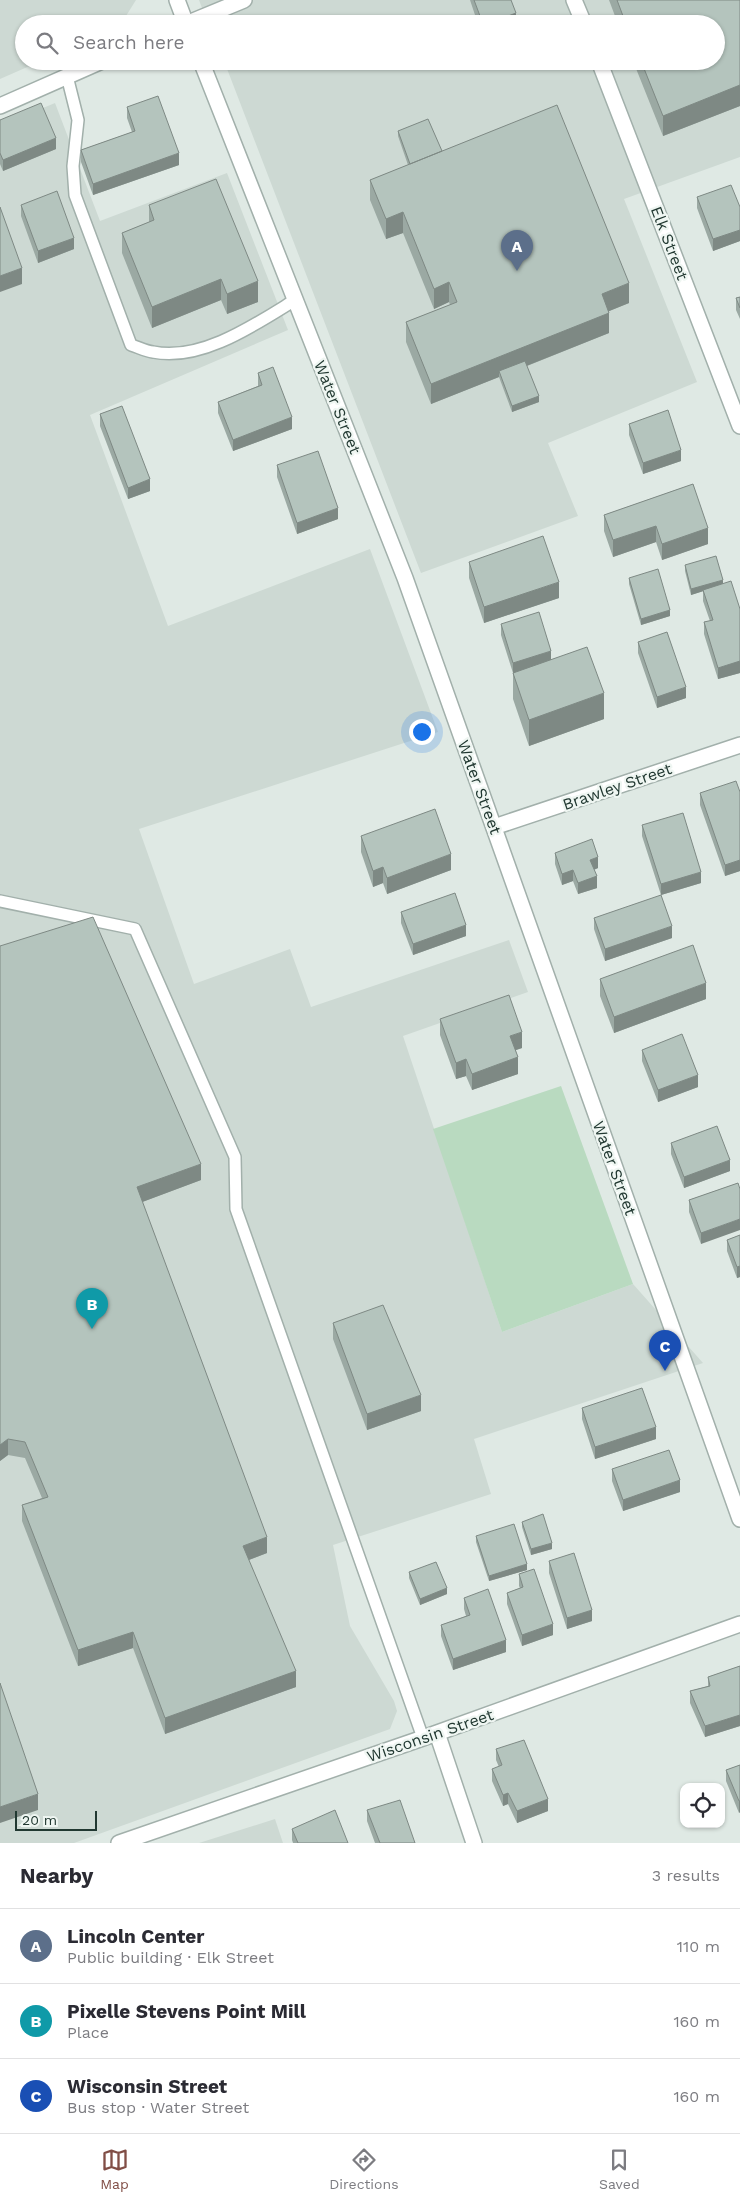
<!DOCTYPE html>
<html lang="en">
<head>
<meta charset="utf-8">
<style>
  :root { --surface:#fff; --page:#f7f7f7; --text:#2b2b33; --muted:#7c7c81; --line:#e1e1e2; --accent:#814e46 }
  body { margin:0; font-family:"Work Sans",sans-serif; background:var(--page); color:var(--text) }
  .controls { position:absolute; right:15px; bottom:15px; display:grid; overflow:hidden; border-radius:10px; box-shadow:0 1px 4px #0004 }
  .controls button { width:45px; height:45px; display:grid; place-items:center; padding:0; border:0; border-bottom:1px solid var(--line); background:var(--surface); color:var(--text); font:25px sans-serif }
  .scale { position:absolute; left:15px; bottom:12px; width:82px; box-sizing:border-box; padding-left:5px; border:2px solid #213831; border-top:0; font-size:14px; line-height:18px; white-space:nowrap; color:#213831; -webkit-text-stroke:4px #eff6f2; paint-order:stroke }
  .you { position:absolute; left:421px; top:731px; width:18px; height:18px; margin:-12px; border:4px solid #fff; border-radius:50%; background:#1a73e8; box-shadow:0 0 0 8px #1a73e833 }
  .badge { display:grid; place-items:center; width:32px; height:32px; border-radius:50%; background:var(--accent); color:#fff; font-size:16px; font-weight:700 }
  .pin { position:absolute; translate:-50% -41px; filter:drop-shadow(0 1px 2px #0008) }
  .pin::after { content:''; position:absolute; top:26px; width:18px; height:15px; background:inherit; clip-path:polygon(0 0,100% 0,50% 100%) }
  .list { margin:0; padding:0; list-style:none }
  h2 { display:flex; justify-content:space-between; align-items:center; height:65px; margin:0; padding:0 20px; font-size:21px }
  h2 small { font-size:16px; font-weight:400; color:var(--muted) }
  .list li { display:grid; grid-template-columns:32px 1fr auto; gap:15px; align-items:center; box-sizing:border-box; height:75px; padding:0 20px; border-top:1px solid var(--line) }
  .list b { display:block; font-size:19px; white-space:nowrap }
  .list p { margin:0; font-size:16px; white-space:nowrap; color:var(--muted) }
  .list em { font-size:16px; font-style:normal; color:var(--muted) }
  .icon { flex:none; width:28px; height:28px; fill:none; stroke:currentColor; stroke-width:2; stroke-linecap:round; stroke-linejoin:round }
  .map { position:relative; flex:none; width:740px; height:1843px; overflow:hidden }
  .search { position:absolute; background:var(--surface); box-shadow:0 1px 4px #0004; left:15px; right:15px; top:15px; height:55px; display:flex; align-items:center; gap:12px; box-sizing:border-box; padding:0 18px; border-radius:28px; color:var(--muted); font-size:19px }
  .sheet { height:290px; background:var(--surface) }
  nav { display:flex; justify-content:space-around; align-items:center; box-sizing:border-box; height:70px; border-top:1px solid var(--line); background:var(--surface); font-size:14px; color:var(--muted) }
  nav a { display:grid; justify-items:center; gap:2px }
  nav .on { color:var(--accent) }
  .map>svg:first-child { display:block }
  .built { fill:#cdd9d3 }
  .green { fill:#b9dac0 }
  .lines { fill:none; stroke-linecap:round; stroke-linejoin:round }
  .service-casing { stroke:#a2b0ab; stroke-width:14 }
  .minor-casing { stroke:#a2b0ab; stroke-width:18 }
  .tertiary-casing { stroke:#a2b0ab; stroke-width:18 }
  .service { stroke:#fff; stroke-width:11 }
  .minor { stroke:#fff; stroke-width:15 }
  .tertiary { stroke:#fff; stroke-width:15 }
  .wall { fill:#9ba9a3 }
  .shaded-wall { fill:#7e8984 }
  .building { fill:#b4c4bd; stroke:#7e8984 }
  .labels { text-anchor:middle; stroke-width:4.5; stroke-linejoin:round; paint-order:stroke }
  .street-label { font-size:16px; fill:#213831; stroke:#eff6f2 }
</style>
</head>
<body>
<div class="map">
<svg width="740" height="1843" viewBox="0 0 740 1843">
  <rect width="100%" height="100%" fill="#dfe9e4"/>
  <path class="built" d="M0 0H136L121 24H24V61H41L0 79Z
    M199 0H740V157L624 199 697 382 548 443 578 516 421 573 224 61H716V24H208Z
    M55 103 100 221 227 173 288 330 90 415 168 626 370 549 438 732 139 829 194 984 290 949 311 1007 509 940 528 992 403 1036 502 1332 633 1284 703 1363 474 1439 491 1494 333 1545 350 1626 394 1701 397 1711 390 1729 74 1843H0V126Z
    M275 1819 283 1843H199Z"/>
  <path class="green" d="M561 1086 633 1284 502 1332 433 1129Z"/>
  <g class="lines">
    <g class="service-casing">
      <path id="service" d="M67 76 78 120 73 166 75 195 131 345C138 347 145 351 153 352 201 362 256 324 295 300
        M0 901 135 929 235 1157 236 1209 423 1738"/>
    </g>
    <g class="minor-casing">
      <path id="minor" d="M574 0 584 24
        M186 24 244 0
        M599 61 740 426
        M0 106 102 61
        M494 827 740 745
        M437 1733 474 1843
        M119 1843 423 1738 740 1624"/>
    </g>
    <g class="tertiary-casing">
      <path id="tertiary" d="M177 0 186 24
        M201 61 405 578 740 1519"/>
    </g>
    <use href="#service" class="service"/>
    <use href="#minor" class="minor"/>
    <use href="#tertiary" class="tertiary"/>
  </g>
  <path class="wall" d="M470 0H511L516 24H478Z
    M609 0H740V106L663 136 633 61H716V24H618Z
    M127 107 179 165 93 195 81 162V150L132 132 127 118Z
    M0 120 56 149 3 171 0 164Z
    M398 131 442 151 629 303 609 311V333L527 366 539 402 512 412 499 377 431 404 406 342V322L450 305 449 302 434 309 403 233 386 239 370 200V180L408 165 398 136Z
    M697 197 740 207V241L713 251 697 208Z
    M21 205 74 249 38 263 21 216Z
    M149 205 258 302 227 314 221 300 152 328 122 253V233L149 222Z
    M740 297V319L736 310V298Z
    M258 373 292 429 233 451 218 413V402L258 386Z
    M100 414 150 491 128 499 100 426Z
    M629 424 681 461 643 474 629 435Z
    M277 465 338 519 297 534 277 477Z
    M693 484 708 544 662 560 656 542 613 557 604 531V515Z
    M469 562 559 598 484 623 469 578Z
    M685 565 723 584 740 609V673L718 679 704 634V622L710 621 703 601V591L691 595 685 571Z
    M629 578 670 616 641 625 629 584Z
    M501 624 551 660 604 719 529 746 513 699V673L501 635Z
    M638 642 686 698 657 708 638 653Z
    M740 792V871L725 876 700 805V793Z
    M642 825 701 883 661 895 642 836Z
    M361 836 451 870 387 894 383 883 373 887 361 852Z
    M555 853 598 868 594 870 597 888 578 894 573 881 562 885 555 864Z
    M401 912 466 936 413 955 401 923Z
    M594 918 672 938 605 961 594 929Z
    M0 946 201 1180 142 1202 267 1553 249 1560 296 1687 165 1734 133 1648 78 1666 22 1521V1505L42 1498 25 1458 8 1455 0 1461Z
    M600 979 706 999 614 1033 600 996Z
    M440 1019 522 1048 516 1050 518 1074 472 1090 466 1076 456 1079 440 1035Z
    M642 1050 698 1087 658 1102 642 1061Z
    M671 1143 730 1171 684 1188 671 1154Z
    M738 1183 701 1244 689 1212V1200Z
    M740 1235V1277L737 1278 727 1251V1240Z
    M333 1323 421 1411 367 1430 333 1339Z
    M582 1408 656 1439 595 1459 582 1419Z
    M612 1469 680 1492 623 1511 612 1481Z
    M522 1522 552 1549 531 1555 522 1527Z
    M476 1536 527 1570 489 1581 476 1542Z
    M549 1561 592 1621 567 1629 549 1573Z
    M409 1572 447 1594 420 1605 409 1578Z
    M519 1574 553 1635 522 1646 507 1604V1593L520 1588 519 1586Z
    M464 1598 506 1652 453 1670 441 1636V1625L466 1616 464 1609Z
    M740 1666V1726L705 1737 690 1703V1691L708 1686V1677Z
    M496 1749 548 1811 517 1823 508 1804 503 1806 492 1781V1769L499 1767 496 1760Z
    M740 1765V1812L739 1813 726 1781V1770Z
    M367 1810 415 1843H375L367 1821Z
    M292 1829 348 1843H293L292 1840Z"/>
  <path class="shaded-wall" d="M516 13V24H487Z
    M740 85V106L663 136V116Z
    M56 138V149L3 171V160Z
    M179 153V165L93 195V184Z
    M403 212V233L386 239V219Z
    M740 230V241L713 251V239Z
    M74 238V249L38 263V251Z
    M22 268V284L0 292V276Z
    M221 279V300L152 328V307Z
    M258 281V302L227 314V294Z
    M449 282V302L434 309V289Z
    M629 283V303L602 314V294Z
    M609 313V333L501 376 499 371V377L431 404V384Z
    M539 396V402L512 412V406Z
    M292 417V429L233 451V440Z
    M681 450V461L643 474V463Z
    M150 479V491L128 499V488Z
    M338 508V519L297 534V523Z
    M656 526V542L613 557V540Z
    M708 528V544L662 560V544Z
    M723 580V585L691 595V589Z
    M559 582V598L484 623V607Z
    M670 610V616L641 625V619Z
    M551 651V662L513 674V663Z
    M740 661V673L718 679V668Z
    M686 687V698L657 708V697Z
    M604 693V719L529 746V720Z
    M451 854V870L387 894V878Z
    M598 857V868L590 871V860Z
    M740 860V871L725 876V865Z
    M383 867V883L373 887V871Z
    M573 870V881L562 885V874Z
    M701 872V883L661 895V884Z
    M597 876V888L578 894V883Z
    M466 925V936L413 955V944Z
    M672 926V938L605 961V949Z
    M706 983V999L614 1033V1017Z
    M522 1032V1048L510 1052V1036Z
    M518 1057V1074L472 1090V1074Z
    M466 1059V1076L456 1079V1063Z
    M698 1075V1087L658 1102V1090Z
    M730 1160V1171L684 1188V1177Z
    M201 1164V1180L137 1204V1187Z
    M740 1219V1230L701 1244V1233Z
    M740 1266V1277L737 1278V1267Z
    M421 1395V1411L367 1430V1414Z
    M656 1427V1439L595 1459V1447Z
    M8 1439V1455L0 1461V1445Z
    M680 1480V1492L623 1511V1500Z
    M267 1537V1553L243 1562V1546Z
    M552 1543V1549L531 1555V1549Z
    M527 1564V1570L489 1581V1576Z
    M447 1588V1594L420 1605V1599Z
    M592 1610V1621L567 1629V1618Z
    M553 1624V1635L522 1646V1635Z
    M133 1632V1648L78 1666V1650Z
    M506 1640V1652L453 1670V1659Z
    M296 1671V1687L165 1734V1718Z
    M740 1715V1726L705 1737V1726Z
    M508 1793V1804L503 1806V1795Z
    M38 1794V1810L0 1823V1807Z
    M548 1799V1811L517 1823V1811Z
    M739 1801H740V1812L739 1813Z"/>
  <path class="building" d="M474 0H511L516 13 487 24H483Z
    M617 0H740V85L663 116 641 61H716V24H626Z
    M158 96 179 153 93 184 81 150 135 131 127 107Z
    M41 103 56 138 3 160 0 153V120Z
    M557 105 629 283 602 294 609 313 431 384 406 322 457 302 449 282 434 289 403 212 386 219 370 180Z
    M428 119 442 151 410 164 398 131Z
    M216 179 258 281 227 294 221 279 152 307 122 233 154 220 149 205Z
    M731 185 740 207V230L713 239 697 197Z
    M57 191 74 238 38 251 21 205Z
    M0 207 22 268 0 276Z
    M740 297V308L736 298Z
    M525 361 539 396 512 406 499 371Z
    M273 367 292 417 233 440 218 402 262 385 258 373Z
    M122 406 150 479 128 488 100 414Z
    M668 410 681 450 643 463 629 424Z
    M318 451 338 508 297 523 277 465Z
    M693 484 708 528 662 544 656 526 613 540 604 515Z
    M543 536 559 582 484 607 469 562Z
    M716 556 723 580 691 589 685 565Z
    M658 569 670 610 641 619 629 578Z
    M731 581 740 609V661L718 668 704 622 713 620 703 590Z
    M539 612 551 651 513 663 501 624Z
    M667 632 686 687 657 697 638 642Z
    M587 647 604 693 529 720 513 673Z
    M736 781 740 792V860L725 865 700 793Z
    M435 809 451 854 387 878 383 867 373 871 361 836Z
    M683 813 701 872 661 884 642 825Z
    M592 839 598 857 590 860 597 876 578 883 573 870 562 874 555 853Z
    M455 893 466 925 413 944 401 912Z
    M661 895 672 926 605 949 594 918Z
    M93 917 201 1164 137 1187 267 1537 243 1546 296 1671 165 1718 133 1632 78 1650 22 1505 48 1497 25 1442 8 1439 0 1445V946Z
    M693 945 706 983 614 1017 600 979Z
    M509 995 522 1032 510 1036 518 1057 472 1074 466 1059 456 1063 440 1019Z
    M682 1034 698 1075 658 1090 642 1050Z
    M717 1126 730 1160 684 1177 671 1143Z
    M738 1183 740 1189V1219L701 1233 689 1200Z
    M740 1235V1266L737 1267 727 1240Z
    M383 1305 421 1395 367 1414 333 1323Z
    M642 1388 656 1427 595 1447 582 1408Z
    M669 1450 680 1480 623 1500 612 1469Z
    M543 1514 552 1543 531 1549 522 1522Z
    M514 1524 527 1564 489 1576 476 1536Z
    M574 1553 592 1610 567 1618 549 1561Z
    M436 1562 447 1588 420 1599 409 1572Z
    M534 1569 553 1624 522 1635 507 1593 523 1587 519 1574Z
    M488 1589 506 1640 453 1659 441 1625 470 1615 464 1598Z
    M740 1666V1715L705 1726 690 1691 710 1686 708 1677Z
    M0 1683 38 1794 0 1807Z
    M524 1740 548 1799 517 1811 508 1793 503 1795 492 1769 502 1765 496 1749Z
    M740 1765V1801H739L726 1770Z
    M400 1800 415 1843H380L367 1810Z
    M335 1810 348 1843H298L292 1829Z"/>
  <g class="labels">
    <g class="street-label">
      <text transform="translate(670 243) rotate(69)" y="6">Elk Street</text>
      <text transform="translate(338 407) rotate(68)" y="6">Water Street</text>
      <text transform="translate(617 786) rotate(-19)" y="6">Brawley Street</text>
      <text transform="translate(480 787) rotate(70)" y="6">Water Street</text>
      <text transform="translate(615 1168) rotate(70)" y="6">Water Street</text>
      <text transform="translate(430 1735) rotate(-19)" y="6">Wisconsin Street</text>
    </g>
  </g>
</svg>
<div class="controls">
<button><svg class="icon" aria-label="locate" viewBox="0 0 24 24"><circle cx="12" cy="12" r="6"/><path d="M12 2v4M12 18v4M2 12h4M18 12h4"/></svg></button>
</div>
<div class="scale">20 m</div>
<div class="you"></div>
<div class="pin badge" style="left:517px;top:271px;background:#5c6f8a">A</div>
<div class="pin badge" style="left:92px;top:1329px;background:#0f9aa8">B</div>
<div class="pin badge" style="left:665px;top:1371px;background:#1a4fb4">C</div>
<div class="search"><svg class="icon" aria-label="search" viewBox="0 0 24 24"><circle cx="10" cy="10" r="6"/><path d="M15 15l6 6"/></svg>Search here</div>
</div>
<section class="sheet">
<h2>Nearby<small>3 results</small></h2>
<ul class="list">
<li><span class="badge" style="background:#5c6f8a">A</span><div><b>Lincoln Center</b><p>Public building · Elk Street</p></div><em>110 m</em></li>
<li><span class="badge" style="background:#0f9aa8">B</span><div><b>Pixelle Stevens Point Mill</b><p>Place</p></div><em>160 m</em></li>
<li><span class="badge" style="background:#1a4fb4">C</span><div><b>Wisconsin Street</b><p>Bus stop · Water Street</p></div><em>160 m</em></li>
</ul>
</section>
<nav>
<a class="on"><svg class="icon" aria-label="map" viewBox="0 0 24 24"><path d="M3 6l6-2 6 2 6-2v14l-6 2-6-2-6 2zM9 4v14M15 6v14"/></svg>Map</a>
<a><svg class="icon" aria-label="directions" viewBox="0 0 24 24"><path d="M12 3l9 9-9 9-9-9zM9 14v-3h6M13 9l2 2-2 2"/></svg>Directions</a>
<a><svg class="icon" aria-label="saved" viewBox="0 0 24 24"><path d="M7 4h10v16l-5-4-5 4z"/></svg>Saved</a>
</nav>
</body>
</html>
